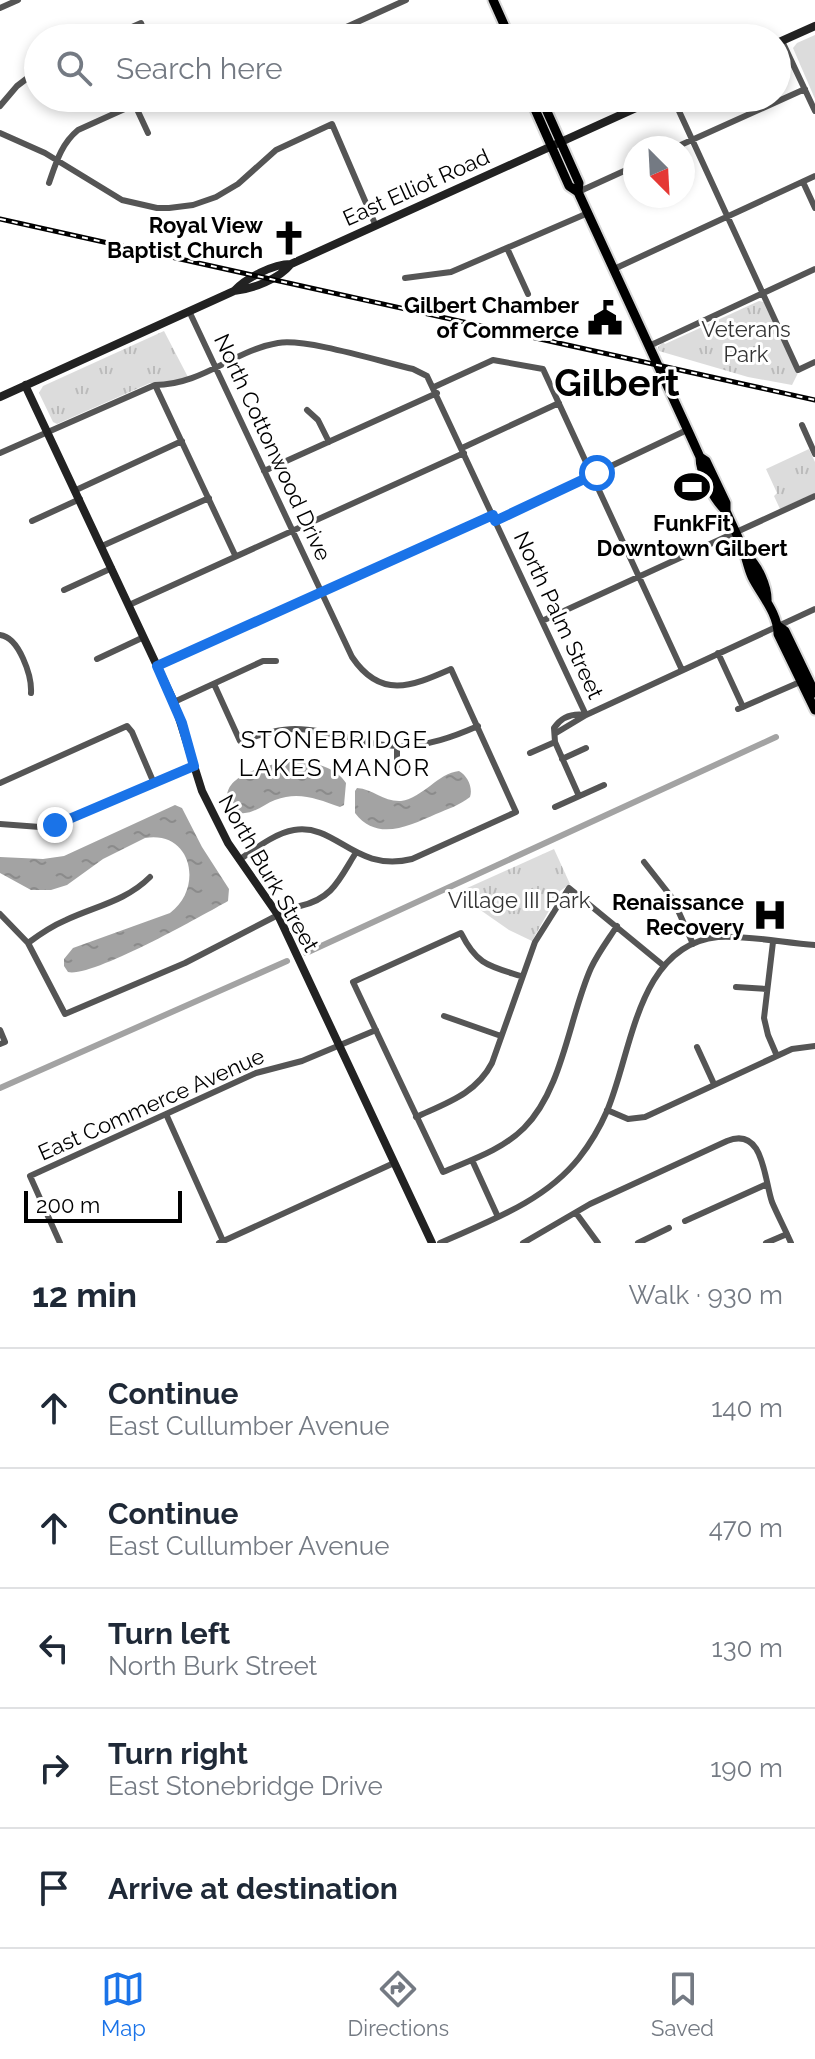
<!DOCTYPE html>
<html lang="en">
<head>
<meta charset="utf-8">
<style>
  :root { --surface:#fff; --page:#f6f6f7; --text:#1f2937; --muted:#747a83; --line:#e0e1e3; --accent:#1a73e8 }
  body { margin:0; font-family:Raleway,sans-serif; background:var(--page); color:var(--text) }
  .compass { position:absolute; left:623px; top:136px; width:72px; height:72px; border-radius:50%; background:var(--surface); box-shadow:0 4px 12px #0003; rotate:156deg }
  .scale { position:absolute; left:24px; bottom:20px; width:158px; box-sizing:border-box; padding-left:8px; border:4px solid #000; border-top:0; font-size:22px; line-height:28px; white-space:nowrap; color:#000; -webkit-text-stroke:6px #fff; paint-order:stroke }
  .stop { position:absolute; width:24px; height:24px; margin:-18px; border:6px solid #1a73e8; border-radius:50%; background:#fff }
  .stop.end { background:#1a73e8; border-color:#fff; box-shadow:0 2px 8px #0008 }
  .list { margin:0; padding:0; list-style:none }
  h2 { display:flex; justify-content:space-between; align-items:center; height:104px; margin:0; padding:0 32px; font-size:34px }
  h2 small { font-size:26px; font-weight:400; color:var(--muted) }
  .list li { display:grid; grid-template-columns:52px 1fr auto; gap:24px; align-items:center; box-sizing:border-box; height:120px; padding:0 32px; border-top:2px solid var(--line) }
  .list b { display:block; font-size:30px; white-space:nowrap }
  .list p { margin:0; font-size:26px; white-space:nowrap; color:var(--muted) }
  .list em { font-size:26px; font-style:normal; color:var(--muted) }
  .icon { flex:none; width:44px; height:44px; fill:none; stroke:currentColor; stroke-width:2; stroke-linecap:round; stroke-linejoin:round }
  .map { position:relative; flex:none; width:815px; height:1243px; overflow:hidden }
  .search { position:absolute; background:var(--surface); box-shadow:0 4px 12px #0003; left:24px; right:24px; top:24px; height:88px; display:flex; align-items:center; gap:20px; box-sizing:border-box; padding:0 28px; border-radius:44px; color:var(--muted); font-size:30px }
  .sheet { height:704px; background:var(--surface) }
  nav { display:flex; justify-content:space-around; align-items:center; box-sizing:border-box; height:112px; border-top:2px solid var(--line); background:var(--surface); font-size:22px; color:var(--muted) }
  nav a { display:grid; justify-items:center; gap:4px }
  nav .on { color:var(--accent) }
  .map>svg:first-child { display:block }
  .park { fill:url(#park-tufts) }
  .pitch { fill:#dcdcdc }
  .water { fill:url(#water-ripples) }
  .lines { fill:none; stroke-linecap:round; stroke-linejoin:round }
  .canal { stroke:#a3a3a3; stroke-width:6 }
  .primary-casing { stroke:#dbdbdb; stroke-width:13 }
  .street { stroke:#555; stroke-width:6 }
  .secondary { stroke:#222; stroke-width:8 }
  .primary { stroke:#000; stroke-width:9 }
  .rail-casing { stroke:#000; stroke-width:5 }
  .rail { stroke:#fff; stroke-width:2; stroke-dasharray:6; stroke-linecap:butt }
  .route { stroke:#1a73e8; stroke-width:10 }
  .labels { text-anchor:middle; stroke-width:6; stroke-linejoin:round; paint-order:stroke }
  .street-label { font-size:22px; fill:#000; stroke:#fff }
  .poi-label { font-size:22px; font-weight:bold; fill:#000; stroke:#fff; text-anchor:end }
  .park-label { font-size:22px; fill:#333; stroke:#fff }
  .neighbourhood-label { font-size:24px; letter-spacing:2px; fill:#000; stroke:#fff }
  .town-label { font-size:38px; font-weight:bold; fill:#000; stroke:#fff }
</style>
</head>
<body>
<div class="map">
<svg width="815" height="1243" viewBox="0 0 815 1243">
  <defs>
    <pattern id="park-tufts" width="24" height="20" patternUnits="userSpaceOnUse" patternTransform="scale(2)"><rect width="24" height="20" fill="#dcdcdc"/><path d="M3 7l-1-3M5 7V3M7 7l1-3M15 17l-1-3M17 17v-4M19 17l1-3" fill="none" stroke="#bbb"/></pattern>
    <pattern id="water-ripples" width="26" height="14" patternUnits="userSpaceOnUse" patternTransform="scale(2)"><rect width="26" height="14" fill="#a3a3a3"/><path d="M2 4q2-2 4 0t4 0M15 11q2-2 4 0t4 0" fill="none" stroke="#8b8b8b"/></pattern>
  </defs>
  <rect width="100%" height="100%" fill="#fff"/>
  <path class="park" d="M759 301 764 302 798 373 792 385 748 377 659 351 658 347 663 342 665 344Z
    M164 331 189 379 180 382 150 383 57 424 53 422 39 393 43 386Z
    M809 449 815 462V493L780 509 774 496 777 493 766 469Z
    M554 849 570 884 560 891 532 941 509 930 456 893Z"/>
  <path class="pitch" d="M815 35V99L793 48 797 43Z"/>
  <path class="water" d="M283 762C305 761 333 763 346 783L344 805 340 807C317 799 299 791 275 800 264 804 253 815 240 813 234 813 229 807 228 801 221 776 266 766 283 762Z
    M459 771C468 776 473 788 470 797 460 805 448 809 436 814 409 826 377 842 355 813V791L357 788C373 789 384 802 401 801 423 798 438 773 459 771Z
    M175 805 182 808 202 847 229 889 228 901C203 915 92 978 68 972L64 966V959L73 948 170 913C204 888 192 830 145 838L103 859 67 885 51 890H31L0 873V857L43 859 64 856Z"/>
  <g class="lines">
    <path class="canal" d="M306 953 776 737
      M0 1088 287 961"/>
    <g class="primary-casing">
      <path id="primary" d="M493 0 510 38
        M530 98 569 186 578 192
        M541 98 579 183 578 192 690 435 700 457 706 461 726 503V511C732 525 739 538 744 552 747 561 748 568 752 577 761 595 778 613 778 634L815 710
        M700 457C700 474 714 500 726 511
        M746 555C758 565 768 587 767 602
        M778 626 785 631 815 693"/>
    </g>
    <path class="street" d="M0 8 18 0
      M107 38 141 23 147 38
      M322 38 406 0
      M782 41 815 111
      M220 98 221 103
      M673 98 798 370 815 362
      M135 105 148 133
      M0 106 17 86 38 70
      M0 133 45 153 122 200 157 208H169L193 205 216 197 238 184 276 150 332 124 375 224
      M674 148 805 89
      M803 182 815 208
      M49 183C56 163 61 144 78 130L149 98
      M578 192 635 166
      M507 248 528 294
      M614 269 815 176
      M405 278 451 272 588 213
      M189 311 352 657C381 700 412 686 451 669L516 812 412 859C354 873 337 823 294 830 275 833 255 849 239 860
      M649 346 815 269
      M155 385 235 555
      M434 387 493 360 543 369 682 670
      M307 410 318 420 329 442
      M802 425 815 454
      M462 448 559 403
      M0 453 155 385C202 385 235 350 278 343 306 338 382 362 413 369L427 376 586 715 815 609
      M264 471 437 393
      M76 490 182 441
      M32 521 80 499
      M495 521 687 430
      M102 546 209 498
      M64 590 112 568
      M129 605 464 453
      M542 621 815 496
      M0 635C19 637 32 676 31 693
      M718 653 743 707
      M97 659 144 637
      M157 666 493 515
      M214 684 240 741C258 736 276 729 295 729 330 729 364 746 400 746 428 746 453 737 478 726
      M174 702 263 661H276
      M738 709 800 682
      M556 733 586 715C573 713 562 716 554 728L555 742 579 796
      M397 747V766
      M530 753 555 742
      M562 759 586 748
      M0 783 127 726 132 732 153 781
      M555 807 604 785
      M0 824 40 827 55 825 194 766
      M644 862 673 899 693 944
      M300 906C332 899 339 880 355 854
      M0 914 28 943 65 1014 185 963 278 915
      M773 942 764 1018 768 1035 777 1056
      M28 943C40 934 52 926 66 920 96 906 126 901 150 877
      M521 976C489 966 477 965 461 933L353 982 443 1172C471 1160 502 1150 524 1128 563 1089 569 1017 591 968 598 953 608 940 617 926
      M736 987 767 989
      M444 1016 501 1036
      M0 1030 5 1042 0 1044
      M697 1047 714 1084
      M607 1110 628 1119 645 1117 792 1049 815 1046
      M166 1114 223 1241
      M416 1117C446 1103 476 1094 492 1063L535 942 569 888 664 966
      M472 1160 498 1217
      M576 1213 598 1243
      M685 1221 767 1184
      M60 1243 30 1176 256 1073 302 1061 376 1030
      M219 1243 394 1163
      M440 1243C489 1221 544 1202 579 1158 590 1144 600 1127 607 1111 632 1053 637 945 718 937 747 935 785 943 815 945
      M523 1243 590 1204 727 1141C764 1126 764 1179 772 1202 778 1216 785 1229 791 1243
      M638 1243 669 1228
      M766 1243 787 1234"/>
    <path class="secondary" d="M777 43 815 26
      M234 291C246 278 273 264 291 264L658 98
      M25 385 174 702 202 791 228 843 278 915 432 1243
      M0 397 234 291C253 289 279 279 291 264"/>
    <use href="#primary" class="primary"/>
    <g class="rail-casing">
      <path id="rail" d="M0 219 815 400"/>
    </g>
    <use href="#rail" class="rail"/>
  </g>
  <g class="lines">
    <path class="route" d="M55 825 194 766 182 723 157 666 493 515 495 521 597 473"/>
  </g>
  <defs>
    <g id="church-bare" transform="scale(2.76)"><path d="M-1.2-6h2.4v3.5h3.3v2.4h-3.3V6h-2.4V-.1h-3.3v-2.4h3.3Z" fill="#000" stroke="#fff" stroke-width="2.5" paint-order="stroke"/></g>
    <g id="civic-bare" transform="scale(2.76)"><path d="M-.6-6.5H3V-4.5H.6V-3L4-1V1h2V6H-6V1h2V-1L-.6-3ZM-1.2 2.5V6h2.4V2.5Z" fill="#000" stroke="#fff" stroke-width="2.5" paint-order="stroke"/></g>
    <g id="stadium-bare" transform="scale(2.76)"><path d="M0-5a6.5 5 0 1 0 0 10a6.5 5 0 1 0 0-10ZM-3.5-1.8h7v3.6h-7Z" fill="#000" stroke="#fff" stroke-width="2.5" paint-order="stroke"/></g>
    <g id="hospital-bare" transform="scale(2.76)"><path d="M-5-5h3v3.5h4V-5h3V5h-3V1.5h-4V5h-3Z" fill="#000" stroke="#fff" stroke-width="2.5" paint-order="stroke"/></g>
  </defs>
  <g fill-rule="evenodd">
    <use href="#church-bare" x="289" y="238"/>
    <use href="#civic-bare" x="605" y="318"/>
    <use href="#stadium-bare" x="692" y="487"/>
    <use href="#hospital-bare" x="770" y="915"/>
  </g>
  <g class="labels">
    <g class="street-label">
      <text transform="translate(416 187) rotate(-24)" y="8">East Elliot Road</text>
      <text transform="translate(273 447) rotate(65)" y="8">North Cottonwood Drive</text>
      <text transform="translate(559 615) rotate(65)" y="8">North Palm Street</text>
      <text transform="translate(269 873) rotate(60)" y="8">North Burk Street</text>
      <text transform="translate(151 1104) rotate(-24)" y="8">East Commerce Avenue</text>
    </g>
    <g class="poi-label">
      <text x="263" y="233">Royal View<tspan x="263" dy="25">Baptist Church</tspan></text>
      <text x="579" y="313">Gilbert Chamber<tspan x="579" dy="25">of Commerce</tspan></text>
      <text x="692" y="531" text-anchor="middle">FunkFit<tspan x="692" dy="25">Downtown Gilbert</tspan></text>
      <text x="744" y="910">Renaissance<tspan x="744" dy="25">Recovery</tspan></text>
    </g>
    <g class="park-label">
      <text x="746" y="337">Veterans<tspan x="746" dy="25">Park</tspan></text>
      <text x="519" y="908">Village III Park</text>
    </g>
    <g class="neighbourhood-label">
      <text x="335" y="748">STONEBRIDGE<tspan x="335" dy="28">LAKES MANOR</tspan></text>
    </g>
    <g class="town-label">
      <text x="617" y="396">Gilbert</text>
    </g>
  </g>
</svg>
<svg class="compass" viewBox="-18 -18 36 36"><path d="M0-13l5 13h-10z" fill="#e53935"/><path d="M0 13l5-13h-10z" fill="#747a83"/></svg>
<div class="scale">200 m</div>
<div class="stop" style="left:597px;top:473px"></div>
<div class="stop end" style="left:55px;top:825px"></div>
<div class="search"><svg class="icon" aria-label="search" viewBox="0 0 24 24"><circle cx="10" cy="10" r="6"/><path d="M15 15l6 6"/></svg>Search here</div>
</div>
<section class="sheet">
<h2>12 min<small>Walk · 930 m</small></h2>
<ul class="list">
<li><svg class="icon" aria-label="ahead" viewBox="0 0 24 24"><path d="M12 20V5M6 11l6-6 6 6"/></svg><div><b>Continue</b><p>East Cullumber Avenue</p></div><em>140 m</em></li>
<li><svg class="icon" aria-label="ahead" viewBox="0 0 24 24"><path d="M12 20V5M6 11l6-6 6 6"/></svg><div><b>Continue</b><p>East Cullumber Avenue</p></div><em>470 m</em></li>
<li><svg class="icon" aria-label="left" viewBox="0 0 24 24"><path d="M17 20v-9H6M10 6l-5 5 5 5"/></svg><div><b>Turn left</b><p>North Burk Street</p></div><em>130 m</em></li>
<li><svg class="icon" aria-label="right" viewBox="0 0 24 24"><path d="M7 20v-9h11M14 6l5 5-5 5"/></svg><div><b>Turn right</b><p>East Stonebridge Drive</p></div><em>190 m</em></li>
<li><svg class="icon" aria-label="arrive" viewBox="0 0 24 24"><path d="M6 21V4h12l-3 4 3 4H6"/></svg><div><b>Arrive at destination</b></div></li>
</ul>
</section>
<nav>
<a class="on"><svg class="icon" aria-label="map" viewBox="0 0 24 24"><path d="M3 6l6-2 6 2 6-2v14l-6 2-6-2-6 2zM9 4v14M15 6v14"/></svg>Map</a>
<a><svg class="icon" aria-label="directions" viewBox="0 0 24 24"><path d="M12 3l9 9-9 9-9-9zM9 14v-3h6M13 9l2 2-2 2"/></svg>Directions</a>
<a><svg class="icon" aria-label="saved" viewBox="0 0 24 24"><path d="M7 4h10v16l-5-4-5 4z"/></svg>Saved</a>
</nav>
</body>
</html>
